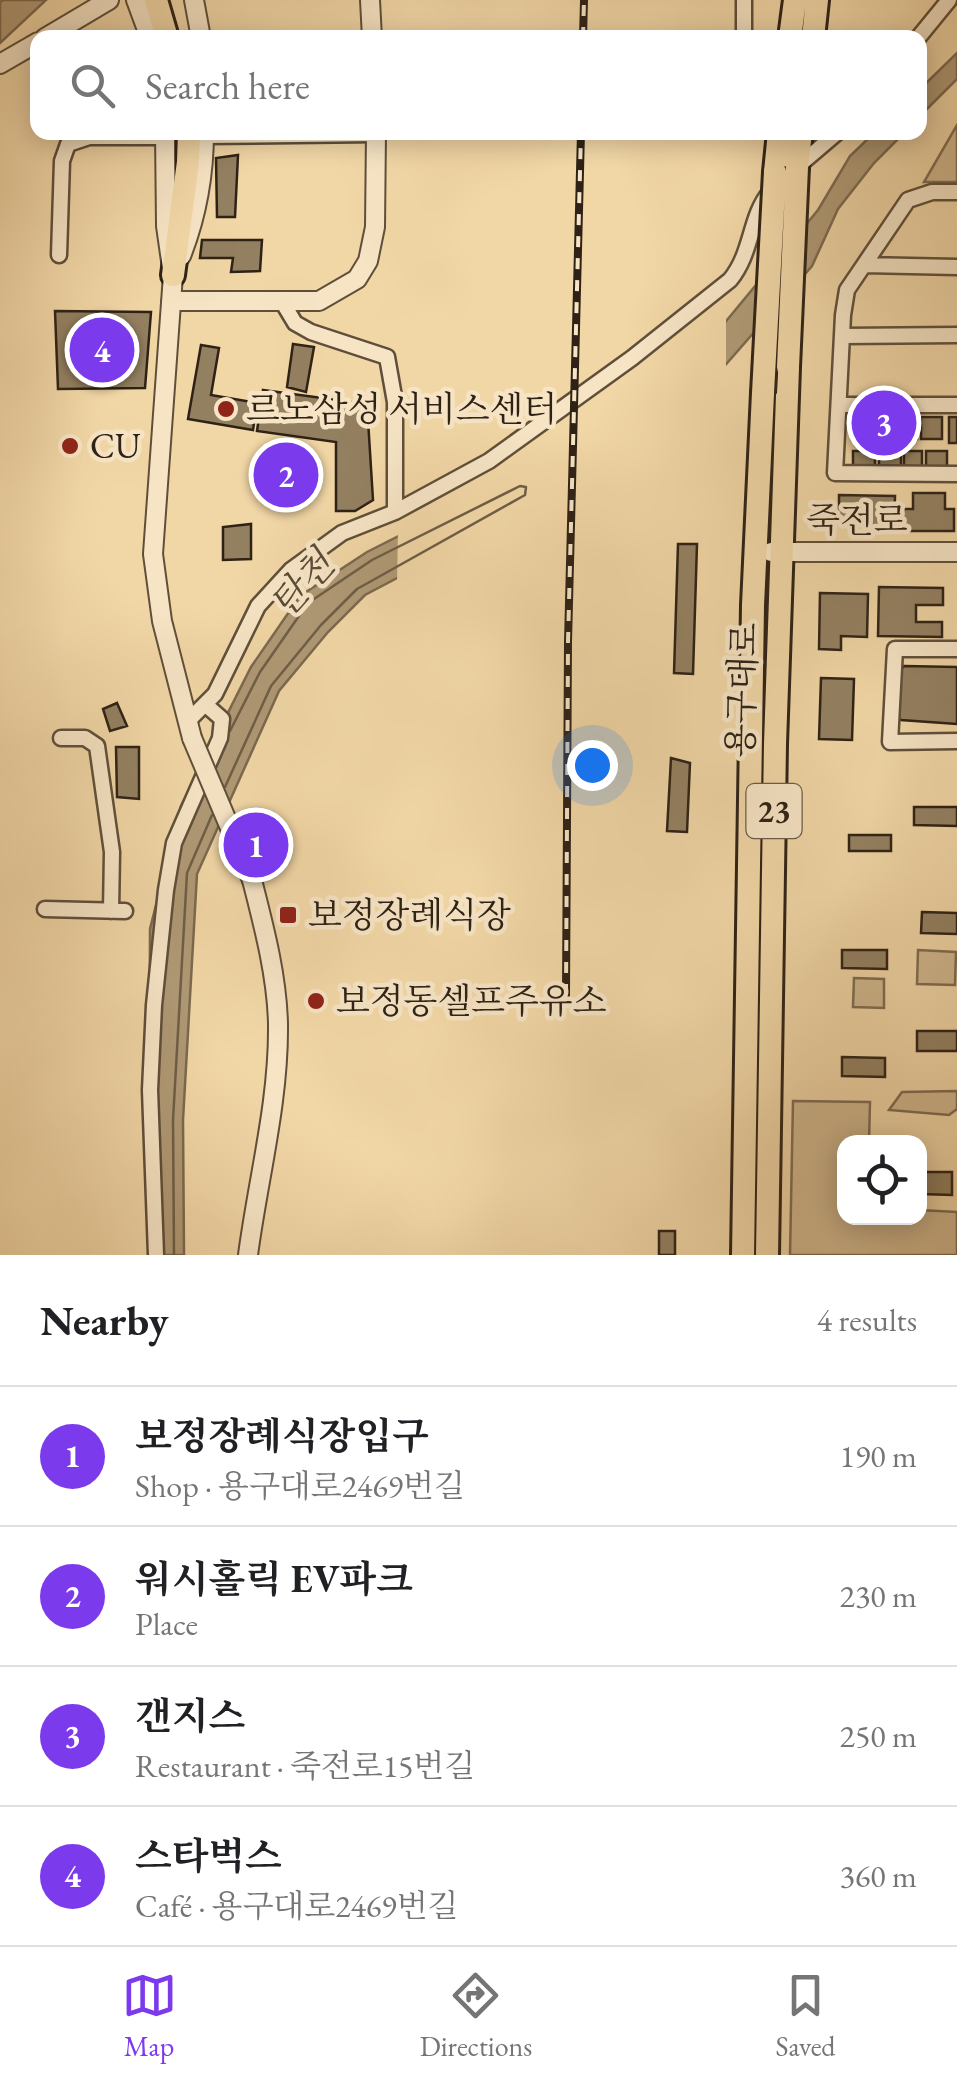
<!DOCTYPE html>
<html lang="en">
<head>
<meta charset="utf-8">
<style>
  :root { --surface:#fff; --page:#f2f2f2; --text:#202124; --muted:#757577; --line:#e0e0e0; --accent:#7c3aed }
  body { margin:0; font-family:"EB Garamond","Noto Serif KR",serif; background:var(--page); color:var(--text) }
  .controls { position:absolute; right:30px; bottom:30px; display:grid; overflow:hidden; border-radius:20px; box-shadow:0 5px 25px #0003 }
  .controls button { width:90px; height:90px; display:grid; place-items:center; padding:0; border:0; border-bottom:2px solid var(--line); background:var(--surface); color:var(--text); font:50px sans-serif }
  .you { position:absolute; left:592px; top:765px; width:35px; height:35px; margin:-25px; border:8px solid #fff; border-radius:50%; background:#1a73e8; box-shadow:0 0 0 15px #1a73e833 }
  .badge { display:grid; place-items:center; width:65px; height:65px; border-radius:50%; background:var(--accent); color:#fff; font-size:32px; font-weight:700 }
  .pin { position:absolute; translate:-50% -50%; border:5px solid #fff; box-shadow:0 2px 10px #0006 }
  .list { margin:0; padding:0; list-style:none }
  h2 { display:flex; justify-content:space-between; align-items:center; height:130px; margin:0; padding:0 40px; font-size:42px }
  h2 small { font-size:32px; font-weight:400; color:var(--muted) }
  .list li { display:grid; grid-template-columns:65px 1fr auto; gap:30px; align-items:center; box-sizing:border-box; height:140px; padding:0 40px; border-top:2px solid var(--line) }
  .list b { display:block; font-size:38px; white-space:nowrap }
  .list p { margin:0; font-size:32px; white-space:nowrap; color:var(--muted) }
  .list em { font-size:32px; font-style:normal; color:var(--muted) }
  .icon { flex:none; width:55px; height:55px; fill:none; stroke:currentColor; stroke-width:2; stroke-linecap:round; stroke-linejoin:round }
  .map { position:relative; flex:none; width:957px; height:1255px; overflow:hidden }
  .search { position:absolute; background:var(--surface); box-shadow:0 5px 25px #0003; left:30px; right:30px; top:30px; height:110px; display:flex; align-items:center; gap:25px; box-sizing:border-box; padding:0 35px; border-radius:20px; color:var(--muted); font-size:38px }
  .sheet { height:690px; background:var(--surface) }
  nav { display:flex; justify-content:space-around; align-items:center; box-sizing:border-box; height:140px; border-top:2px solid var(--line); background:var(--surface); font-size:28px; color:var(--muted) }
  nav a { display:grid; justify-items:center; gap:5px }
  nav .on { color:var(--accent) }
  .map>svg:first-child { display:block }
  .green { fill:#d0b78e; stroke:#7f6c52; stroke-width:2.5 }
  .water { fill:#af9975; stroke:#7b694f; stroke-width:2.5 }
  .pier { fill:#f1d6a6 }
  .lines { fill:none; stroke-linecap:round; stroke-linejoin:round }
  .shore { stroke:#6e5e46; stroke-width:2.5 }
  .building { fill:#938061; stroke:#2e2216; stroke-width:2.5 }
  .minor-casing { stroke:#5f4f3a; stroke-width:19 }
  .tertiary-casing { stroke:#5f4f3a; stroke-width:22 }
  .primary-casing { stroke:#2e2216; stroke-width:28 }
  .trunk-casing { stroke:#2e2216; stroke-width:28 }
  .minor { stroke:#f6e4c5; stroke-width:14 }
  .tertiary { stroke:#f6e4c5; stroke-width:18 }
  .primary { stroke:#f1d6a6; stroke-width:22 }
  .trunk { stroke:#f1d6a6; stroke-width:22 }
  .rail-casing { stroke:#2e2216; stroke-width:8 }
  .rail { stroke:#f6e4c5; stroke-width:4; stroke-dasharray:11; stroke-linecap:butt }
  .tertiary-bridge-casing { stroke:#5f4f3a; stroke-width:22; stroke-linecap:butt }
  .primary-bridge-casing { stroke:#2e2216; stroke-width:28; stroke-linecap:butt }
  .tertiary-bridge { stroke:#f6e4c5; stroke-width:18 }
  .primary-bridge { stroke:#f1d6a6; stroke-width:22 }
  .poi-dot { fill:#8f2418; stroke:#f6e4c5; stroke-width:4 }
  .labels { text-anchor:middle; stroke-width:9; stroke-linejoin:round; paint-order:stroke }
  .shield { fill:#f6e4c5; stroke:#6a5c4a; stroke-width:2.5 }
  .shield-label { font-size:32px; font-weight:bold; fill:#2e2216 }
  .poi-label { font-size:35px; fill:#2e2216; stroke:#f6e4c5; text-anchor:start }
  .street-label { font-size:35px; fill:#2e2216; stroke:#f6e4c5 }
  .water-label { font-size:38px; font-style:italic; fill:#5b4c37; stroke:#f6e4c5 }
</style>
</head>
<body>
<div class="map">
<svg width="957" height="1255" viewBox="0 0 957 1255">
  <rect width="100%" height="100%" fill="#f1d6a6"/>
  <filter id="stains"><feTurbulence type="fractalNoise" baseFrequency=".002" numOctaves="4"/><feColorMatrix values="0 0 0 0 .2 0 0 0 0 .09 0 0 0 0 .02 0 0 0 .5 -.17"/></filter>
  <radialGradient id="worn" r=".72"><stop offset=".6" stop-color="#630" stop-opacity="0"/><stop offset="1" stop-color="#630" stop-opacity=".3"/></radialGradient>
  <path class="green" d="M957 125V182H924Z
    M918 950 956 952 955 985 917 984Z
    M854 978 884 979V1008L853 1007Z
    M957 1091V1109L949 1115 889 1110 902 1092Z
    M793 1101 870 1102 869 1142H844V1218H920V1210L957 1212V1255H790Z"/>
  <path class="water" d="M3 0H46L0 43V2Z
    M957 53V79L920 116V89Z
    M874 133H904L874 163 838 209 812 266 686 410 473 538 365 595 328 632 279 691 197 874 183 1120 184 1255H152L149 1150 150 929 181 806 251 667 300 596 367 552 656 406 818 210 850 156Z"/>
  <path class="pier" d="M726 309V372L689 414 475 542 397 584 398 530 653 402Z"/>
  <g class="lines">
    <path class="shore" d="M225 787 271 686 321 625 357 589 525 495 526 487 520 486 372 560 308 603 260 672 230 731
      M174 1255 173 1120 187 873 212 815"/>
  </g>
  <path class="building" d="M238 155 235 217H217L216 158Z
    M202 240H262L260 271 231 272 233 258H200Z
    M55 311 151 312 145 388 58 389Z
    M293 344 314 347 306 392 287 387Z
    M201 345 219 348 211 395 257 403 253 430 188 419Z
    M263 390 367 404 373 500 355 511H336V442L257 431Z
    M853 417H870V439H853Z
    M876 417H892V438H876Z
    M898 417H917V439H898Z
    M921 417H942V439H921Z
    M949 417H957V443H949Z
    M280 450 310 463 290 487 297 501 273 499V464Z
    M879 450H901V468H879Z
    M853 451H875V468H853Z
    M904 451H922V468H904Z
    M926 451H947V468H926Z
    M913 493H945V509H954V531H897V509H913Z
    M839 495 895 496 894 525 839 524Z
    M251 524V559L223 560V527Z
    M678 544H697L693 674 674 673Z
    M879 587 943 588V605H916V622H942V637L878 636Z
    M820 593 868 594 867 637 841 636V650L819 649Z
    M904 666 957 667V724L901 720 895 713 898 672Z
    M821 678 854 679 852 740 819 739Z
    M117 703 127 726 110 731 103 709Z
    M116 747H139V799L117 797Z
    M671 758 690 763 687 832 667 831Z
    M914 807H957V826L914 825Z
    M849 835H891V851H849Z
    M922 912 957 913V934L921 933Z
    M842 950H887V969L842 968Z
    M917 1031H957V1051H917Z
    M842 1057 885 1058V1077L842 1076Z
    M920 1172H952V1195L920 1194Z
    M659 1231H675V1255H659Z"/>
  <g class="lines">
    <g class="minor-casing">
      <path id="minor" d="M744 38V0
        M918 38 949 0
        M204 136 376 134
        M797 167 838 132
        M957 192H932L908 200 847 290 843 315 835 473 957 474
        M59 255 62 161 68 144 89 137H165
        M864 265 957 267
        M283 303 295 323 311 332 387 357 395 402V512
        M843 336 957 335
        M839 405H957
        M957 649H895L890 742 957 741
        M187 722 215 694 258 606 291 570 342 533 395 512 489 461 632 358 730 280C753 252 749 217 770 192
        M61 738H85L97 746 112 852 111 911
        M45 909 125 911
        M156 1255 150 1090 154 1005 166 890 174 843 220 738 222 719 206 705"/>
    </g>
    <g class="tertiary-casing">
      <path id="tertiary" d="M136 0 150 38
        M194 0 201 38
        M370 0 372 38
        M45 38 109 0
        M0 64 38 42
        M165 132 166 226 173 275 153 554 162 621 192 738
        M181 256C196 218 204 174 204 132
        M171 301H319L357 279 368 261 375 227 376 132
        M771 552H957
        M248 1255C258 1179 279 1102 278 1024 277 976 264 927 252 880"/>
    </g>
    <g class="primary-casing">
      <path id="primary" d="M790 38 795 0
        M813 38 817 0
        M797 167 801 132
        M775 172 779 132
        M743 1255 753 605 763 393
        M767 1255 775 744 788 367"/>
    </g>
    <g class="trunk-casing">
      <path id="trunk" d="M156 0 167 38
        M173 275 188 162 189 132"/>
    </g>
    <use href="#minor" class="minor"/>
    <use href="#tertiary" class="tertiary"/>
    <use href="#primary" class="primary"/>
    <use href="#trunk" class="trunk"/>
    <g class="rail-casing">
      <path id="rail" d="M583 38 584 0
        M566 995 568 642 581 132"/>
    </g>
    <use href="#rail" class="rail"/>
    <g class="tertiary-bridge-casing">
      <path id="tertiary-bridge" d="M192 738 252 880"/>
    </g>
    <g class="primary-bridge-casing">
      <path id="primary-bridge" d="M788 367 797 167
        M763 393 775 172"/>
    </g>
    <use href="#tertiary-bridge" class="tertiary-bridge"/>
    <use href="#primary-bridge" class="primary-bridge"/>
  </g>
  <g class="poi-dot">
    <circle cx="226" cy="409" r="10"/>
    <circle cx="70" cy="446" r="10"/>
    <rect x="278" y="905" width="20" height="20" rx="5"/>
    <circle cx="316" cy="1001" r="10"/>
  </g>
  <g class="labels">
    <rect class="shield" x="746.5" y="784" width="55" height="54" rx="8"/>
    <g class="shield-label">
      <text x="774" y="822">23</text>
    </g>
    <g class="poi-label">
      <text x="246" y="421">르노삼성 서비스센터</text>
      <text x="90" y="458">CU</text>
      <text x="308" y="927">보정장례식장</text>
      <text x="336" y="1013">보정동셀프주유소</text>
    </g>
    <g class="street-label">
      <text x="857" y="532">죽전로</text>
      <text transform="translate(742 690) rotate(-88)" y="12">용구대로</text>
    </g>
    <g class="water-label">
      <text transform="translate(302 584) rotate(-48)" y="13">탄천</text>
    </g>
  </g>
  <rect width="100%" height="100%" filter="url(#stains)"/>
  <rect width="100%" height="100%" fill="url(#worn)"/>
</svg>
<div class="controls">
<button><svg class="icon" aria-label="locate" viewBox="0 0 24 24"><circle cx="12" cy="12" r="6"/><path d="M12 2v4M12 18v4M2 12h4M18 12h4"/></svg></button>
</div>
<div class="you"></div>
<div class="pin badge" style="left:256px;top:845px">1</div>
<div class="pin badge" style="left:286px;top:475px">2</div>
<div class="pin badge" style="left:884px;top:423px">3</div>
<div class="pin badge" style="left:102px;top:350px">4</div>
<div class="search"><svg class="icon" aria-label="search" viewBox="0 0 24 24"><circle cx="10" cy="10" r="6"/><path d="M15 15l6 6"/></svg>Search here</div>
</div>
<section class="sheet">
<h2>Nearby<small>4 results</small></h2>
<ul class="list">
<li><span class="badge">1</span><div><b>보정장례식장입구</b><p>Shop · 용구대로2469번길</p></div><em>190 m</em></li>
<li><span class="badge">2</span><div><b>워시홀릭 EV파크</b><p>Place</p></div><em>230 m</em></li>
<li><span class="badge">3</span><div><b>갠지스</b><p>Restaurant · 죽전로15번길</p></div><em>250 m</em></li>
<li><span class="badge">4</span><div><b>스타벅스</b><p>Café · 용구대로2469번길</p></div><em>360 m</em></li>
</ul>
</section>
<nav>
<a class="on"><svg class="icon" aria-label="map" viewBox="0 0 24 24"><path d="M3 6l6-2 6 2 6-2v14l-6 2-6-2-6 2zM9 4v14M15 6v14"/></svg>Map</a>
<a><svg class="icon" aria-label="directions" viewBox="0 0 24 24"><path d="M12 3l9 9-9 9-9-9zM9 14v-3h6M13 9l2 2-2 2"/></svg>Directions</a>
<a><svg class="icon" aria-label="saved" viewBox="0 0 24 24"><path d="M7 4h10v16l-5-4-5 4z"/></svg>Saved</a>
</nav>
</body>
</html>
